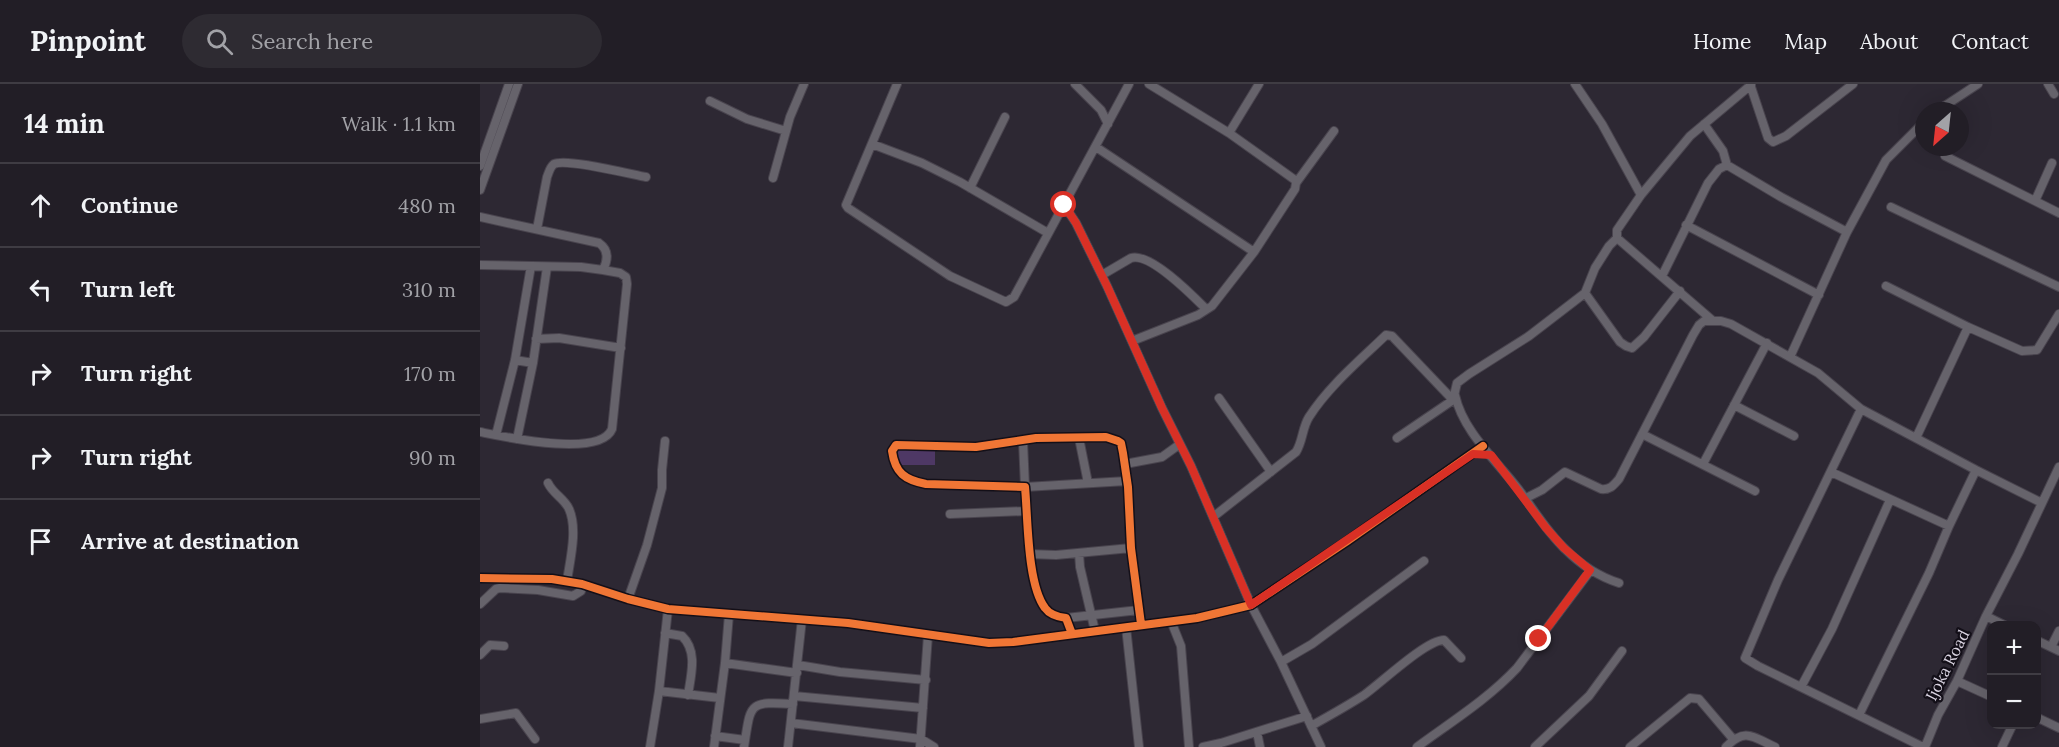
<!DOCTYPE html>
<html lang="en">
<head>
<meta charset="utf-8">
<style>
  :root { --surface:#221e26; --page:#2e2b32; --text:#f1f3f6; --muted:#a2a2a7; --line:#3f3c43 }
  body { margin:0; font-family:Lora,serif; background:var(--page); color:var(--text) }
  .controls { position:absolute; right:18px; bottom:18px; display:grid; overflow:hidden; border-radius:12px; box-shadow:0 6px 24px #0002 }
  .controls button { width:54px; height:54px; display:grid; place-items:center; padding:0; border:0; border-bottom:2px solid var(--line); background:var(--surface); color:var(--text); font:30px sans-serif }
  .compass { position:absolute; left:1435px; top:18px; width:54px; height:54px; border-radius:50%; background:var(--surface); box-shadow:0 6px 24px #0002; rotate:207deg }
  .stop { position:absolute; width:18px; height:18px; margin:-14px; border:4px solid #d93025; border-radius:50%; background:#fff }
  .stop.end { background:#d93025; border-color:#fff; box-shadow:0 2px 6px #0008 }
  .list { margin:0; padding:0; list-style:none }
  h2 { display:flex; justify-content:space-between; align-items:center; height:78px; margin:0; padding:0 24px; font-size:26px }
  h2 small { font-size:20px; font-weight:400; color:var(--muted) }
  .list li { display:grid; grid-template-columns:39px 1fr auto; gap:18px; align-items:center; box-sizing:border-box; height:84px; padding:0 24px; border-top:2px solid var(--line) }
  .list b { display:block; font-size:22px; white-space:nowrap }
  .list em { font-size:20px; font-style:normal; color:var(--muted) }
  .icon { flex:none; width:33px; height:33px; fill:none; stroke:currentColor; stroke-width:2; stroke-linecap:round; stroke-linejoin:round }
  .map { position:relative; flex:none; width:1579px; height:663px; overflow:hidden }
  header { display:flex; align-items:center; gap:36px; box-sizing:border-box; height:84px; padding:0 30px; background:var(--surface); border-bottom:2px solid var(--line) }
  header strong { font-size:28px }
  nav { display:flex; gap:33px; margin-inline-start:auto; font-size:21px }
  .search { width:420px; height:54px; background:var(--page); display:flex; align-items:center; gap:15px; box-sizing:border-box; padding:0 21px; border-radius:33px; color:var(--muted); font-size:22px }
  main { display:flex }
  aside { flex:1; background:var(--surface) }
  .map>svg:first-child { display:block }
  .green { fill:#4e3865 }
  .lines { fill:none; stroke-linecap:round; stroke-linejoin:round }
  .minor-casing { stroke:#49444e; stroke-width:10 }
  .minor { stroke:#66636b; stroke-width:8 }
  .cycleway-casing { stroke:#130f18; stroke-width:11 }
  .cycleway { stroke:#f07635; stroke-width:8 }
  .route { stroke:#d93025; stroke-width:8 }
  .labels { text-anchor:middle; stroke-width:4.5; stroke-linejoin:round; paint-order:stroke }
  .street-label { font-size:16px; fill:#d9d3e1; stroke:#130f18 }
</style>
</head>
<body>
<header>
<strong>Pinpoint</strong>
<div class="search"><svg class="icon" aria-label="search" viewBox="0 0 24 24"><circle cx="10" cy="10" r="6"/><path d="M15 15l6 6"/></svg>Search here</div>
<nav><a>Home</a><a>Map</a><a>About</a><a>Contact</a></nav>
</header>
<main>
<aside>
<h2>14 min<small>Walk · 1.1 km</small></h2>
<ul class="list">
<li><svg class="icon" aria-label="ahead" viewBox="0 0 24 24"><path d="M12 20V5M6 11l6-6 6 6"/></svg><div><b>Continue</b></div><em>480 m</em></li>
<li><svg class="icon" aria-label="left" viewBox="0 0 24 24"><path d="M17 20v-9H6M10 6l-5 5 5 5"/></svg><div><b>Turn left</b></div><em>310 m</em></li>
<li><svg class="icon" aria-label="right" viewBox="0 0 24 24"><path d="M7 20v-9h11M14 6l5 5-5 5"/></svg><div><b>Turn right</b></div><em>170 m</em></li>
<li><svg class="icon" aria-label="right" viewBox="0 0 24 24"><path d="M7 20v-9h11M14 6l5 5-5 5"/></svg><div><b>Turn right</b></div><em>90 m</em></li>
<li><svg class="icon" aria-label="arrive" viewBox="0 0 24 24"><path d="M6 21V4h12l-3 4 3 4H6"/></svg><div><b>Arrive at destination</b></div></li>
</ul>
</aside>
<div class="map">
<svg width="1579" height="663" viewBox="0 0 1579 663">
  <rect width="100%" height="100%" fill="#2d2833"/>
  <path class="green" d="M418 365H455V381H419V376H416L415 373 418 370Z"/>
  <g class="lines">
    <g class="minor-casing">
      <path id="minor" d="M417 0 366 121 368 124 470 192 526 218 534 213 649 0
        M595 0 621 26 628 40
        M669 0 749 49 815 96 816 99
        M1270 0 1288 54 1293 58 1306 52 1373 0
        M1568 0 1574 10
        M230 17 267 35 306 47
        M1457 27 1498 0
        M1224 40 1243 67 1247 81
        M749 49 779 0
        M392 60 442 79 480 98 568 149
        M616 63 774 168
        M1465 72 1579 129
        M0 82 29 0
        M293 94 310 33 324 0
        M490 104 525 33
        M0 106 38 0
        M1161 111 1210 52 1271 1
        M1555 117 1572 79
        M584 121 596 139 627 202 682 324 711 382 771 521 801 578 841 663
        M1411 123 1579 203
        M0 133 119 159C129 166 128 176 123 186
        M1206 141 1339 211
        M57 145 67 93C69 88 70 83 74 80 86 74 150 90 166 93
        M1137 154 1232 236
        M0 181 101 183 123 186 140 189 146 193 147 200 132 345C120 374 25 353 0 348
        M622 191 651 174C670 168 713 212 726 225
        M1182 192 1228 99 1239 85 1247 81 1301 113 1367 148
        M1406 202 1488 243 1542 267 1557 266 1579 230
        M1105 209 1140 258 1146 262 1152 264 1164 253 1200 207
        M56 255 79 254 141 264
        M652 257 718 231 732 222 774 168 815 105 816 99 854 47
        M1310 273 1367 148 1406 76 1444 38
        M35 276 53 279
        M975 311C983 348 1017 377 1039 406 1054 426 1067 448 1085 465 1101 481 1117 492 1139 499
        M739 314 791 388
        M1254 321 1314 352
        M1381 325 1298 496 1265 574 1278 582 1443 663
        M1162 350 1275 407
        M16 351 35 276 51 182
        M599 354 608 399
        M917 354 973 316 977 299 989 290 1049 252 1105 209 1115 184 1129 162 1137 154V146L1161 111 1122 40 1095 0
        M1436 354 1488 243
        M37 355 53 279 67 183
        M543 357 545 403 647 397
        M645 380 682 373 700 360
        M1223 380 1287 259
        M1351 388 1469 442
        M68 399C73 410 84 414 89 425 98 445 90 476 87 497
        M1046 414 1062 406 1085 388 1121 405C1130 406 1133 402 1139 395L1213 251 1219 241 1224 237H1241L1251 240 1338 289 1381 325 1496 386 1562 419
        M470 430 547 427
        M733 433 816 368C823 357 822 344 829 333 849 302 879 277 906 251L912 252 973 316
        M599 469 600 483 615 547
        M549 470 576 471 651 464
        M0 494 72 495 102 500 148 515 188 525 368 539 509 559 533 558 717 534 771 521 866 458 1003 362
        M148 515 167 461 182 404V386L185 357
        M0 520 16 505 20 504 58 506 93 512 101 507 102 500
        M1506 532 1526 542
        M586 534 659 526
        M691 537 701 562 709 663
        M646 543 659 663
        M185 549 202 552C218 567 211 591 208 611
        M592 550 586 534C578 533 570 531 565 524 547 500 548 434 545 403L446 400C425 396 415 389 412 367L416 361 496 363 556 354 626 353 638 357 641 359 643 369 648 403 651 464 661 540
        M1556 556 1579 567
        M1571 563 1579 547
        M0 571 10 561 24 562
        M801 578 832 560 944 477
        M245 579 317 589
        M318 581 360 588 446 596
        M1477 597 1512 613
        M1321 603 1352 545 1410 416
        M179 607 240 614
        M314 612 443 624
        M1379 631 1449 489 1469 442 1496 386
        M1556 633 1579 644
        M0 635 36 629 55 655
        M311 639 441 655 454 663
        M831 642C849 632 867 622 884 611 901 599 946 556 964 556L981 574
        M777 648 780 663
        M235 652 265 656
        M170 663 179 607 188 525
        M234 663 245 579 249 530
        M264 663C271 620 267 617 313 620
        M308 663 322 535
        M440 663 448 551
        M723 663 741 659 827 632
        M937 663C971 638 1008 615 1037 584L1110 487
        M1055 663 1109 612 1142 567
        M1150 663 1210 614 1219 615 1253 655
        M1246 663C1265 643 1273 653 1295 663
        M1445 663 1458 631 1477 597 1506 532 1538 470 1579 383
        M1522 663 1533 640"/>
    </g>
    <use href="#minor" class="minor"/>
    <g class="cycleway-casing">
      <path id="cycleway" d="M0 494 72 495 102 500 148 515 188 525 368 539 509 559 533 558 717 534 771 521 866 458 1003 362
        M592 550 586 534C578 533 570 531 565 524 547 500 548 434 545 403L446 400C425 396 415 389 412 367L416 361 496 363 556 354 626 353 638 357 641 359 643 369 648 403 651 464 661 540"/>
    </g>
    <use href="#cycleway" class="cycleway"/>
  </g>
  <g class="lines">
    <path class="route" d="M584 121 596 139 627 202 682 324 711 382 771 521 993 370 1011 371 1066 444 1084 464 1110 486 1059 555"/>
  </g>
  <g class="labels">
    <g class="street-label">
      <text transform="translate(1467 581) rotate(-63)" y="6">Ijoka Road</text>
    </g>
  </g>
</svg>
<div class="controls">
<button>+</button>
<button>−</button>
</div>
<svg class="compass" viewBox="-18 -18 36 36"><path d="M0-13l5 13h-10z" fill="#e53935"/><path d="M0 13l5-13h-10z" fill="#a2a2a7"/></svg>
<div class="stop" style="left:584px;top:121px"></div>
<div class="stop end" style="left:1059px;top:555px"></div>
</div>
</main>
</body>
</html>
